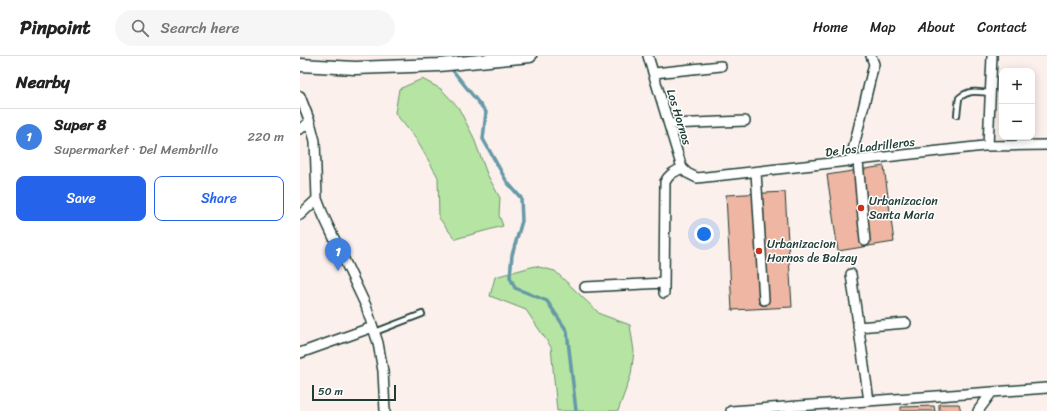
<!DOCTYPE html>
<html lang="en">
<head>
<meta charset="utf-8">
<style>
  :root { --surface:#fff; --page:#f6f6f6; --text:#222; --muted:#767676; --line:#e0e0e0; --accent:#2563eb }
  body { margin:0; font-family:Sriracha,sans-serif; background:var(--page); color:var(--text) }
  .controls { position:absolute; right:12px; top:12px; display:grid; overflow:hidden; border-radius:8px; box-shadow:0 2px 10px #0003 }
  .controls button { width:36px; height:36px; display:grid; place-items:center; padding:0; border:0; border-bottom:1px solid var(--line); background:var(--surface); color:var(--text); font:20px sans-serif }
  .scale { position:absolute; left:12px; bottom:10px; width:84px; box-sizing:border-box; padding-left:4px; border:2px solid #1f3d34; border-top:0; font-size:11px; line-height:14px; white-space:nowrap; color:#1f3d34; -webkit-text-stroke:3px #fff; paint-order:stroke }
  .you { position:absolute; left:404px; top:178px; width:14px; height:14px; margin:-10px; border:3px solid #fff; border-radius:50%; background:#1a73e8; box-shadow:0 0 0 6px #1a73e833 }
  .badge { display:grid; place-items:center; width:26px; height:26px; border-radius:50%; background:var(--accent); color:#fff; font-size:13px; font-weight:700 }
  .pin { position:absolute; translate:-50% -33px; filter:drop-shadow(0 1px 2px #0008) }
  .pin::after { content:''; position:absolute; top:21px; width:14px; height:12px; background:inherit; clip-path:polygon(0 0,100% 0,50% 100%) }
  .list { margin:0; padding:0; list-style:none }
  h2 { display:flex; justify-content:space-between; align-items:center; height:52px; margin:0; padding:0 16px; font-size:17px }
  h2 small { font-size:13px; font-weight:400; color:var(--muted) }
  .list li { display:grid; grid-template-columns:26px 1fr auto; gap:12px; align-items:center; box-sizing:border-box; height:56px; padding:0 16px; border-top:1px solid var(--line) }
  .list b { display:block; font-size:15px; white-space:nowrap }
  .list p { margin:0; font-size:13px; white-space:nowrap; color:var(--muted) }
  .list em { font-size:13px; font-style:normal; color:var(--muted) }
  .actions { display:flex; gap:8px; padding:12px 16px }
  .actions a { flex:1; padding:9px 0; border:1px solid var(--accent); border-radius:8px; text-align:center; font-size:14px; color:var(--accent) }
  .actions .main { background:var(--accent); color:#fff }
  .icon { flex:none; width:22px; height:22px; fill:none; stroke:currentColor; stroke-width:2; stroke-linecap:round; stroke-linejoin:round }
  .map { position:relative; flex:none; width:747px; height:355px; overflow:hidden }
  header { display:flex; align-items:center; gap:24px; box-sizing:border-box; height:56px; padding:0 20px; background:var(--surface); border-bottom:1px solid var(--line) }
  header strong { font-size:19px }
  nav { display:flex; gap:22px; margin-inline-start:auto; font-size:14px }
  .search { width:280px; height:36px; background:var(--page); display:flex; align-items:center; gap:10px; box-sizing:border-box; padding:0 14px; border-radius:22px; color:var(--muted); font-size:15px }
  main { display:flex }
  aside { flex:1; background:var(--surface) }
  .map>svg:first-child { display:block }
  .green { fill:#b6e4a3; stroke:#6a906c }
  .lines { fill:none; stroke-linecap:round; stroke-linejoin:round }
  .stream { stroke:#6599a7; stroke-width:3.5 }
  .building { fill:#eeb6a3; stroke:#1f3d34 }
  .lane-casing { stroke:#1f3d34; stroke-width:8 }
  .street-casing { stroke:#1f3d34; stroke-width:12 }
  .secondary-casing { stroke:#1f3d34; stroke-width:15 }
  .lane { stroke:#fff; stroke-width:4.5 }
  .street { stroke:#fff; stroke-width:9 }
  .secondary { stroke:#fff; stroke-width:12 }
  .poi-dot { fill:#c8321e; stroke:#fff; stroke-width:1.5 }
  .labels { text-anchor:middle; stroke-width:3; stroke-linejoin:round; paint-order:stroke }
  .street-label { font-size:12px; fill:#1f3d34; stroke:#fff }
  .poi-label { font-size:12px; fill:#1f3d34; stroke:#fff; text-anchor:start }
</style>
</head>
<body>
<header>
<strong>Pinpoint</strong>
<div class="search"><svg class="icon" aria-label="search" viewBox="0 0 24 24"><circle cx="10" cy="10" r="6"/><path d="M15 15l6 6"/></svg>Search here</div>
<nav><a>Home</a><a>Map</a><a>About</a><a>Contact</a></nav>
</header>
<main>
<aside>
<h2>Nearby<small></small></h2>
<ul class="list">
<li><span class="badge" style="background:#3f7fe0">1</span><div><b>Super 8</b><p>Supermarket · Del Membrillo</p></div><em>220 m</em></li>
</ul>
<div class="actions"><a class="main">Save</a><a>Share</a></div>
</aside>
<div class="map">
<svg width="747" height="355" viewBox="0 0 747 355">
  <rect width="100%" height="100%" fill="#fcf0ed"/>
  <filter id="ink" filterUnits="userSpaceOnUse"><feTurbulence type="fractalNoise" baseFrequency=".025" numOctaves="2"/><feDisplacementMap in="SourceGraphic" scale="8" xChannelSelector="R" yChannelSelector="G"/><feConvolveMatrix kernelMatrix="1 2 1 2 8 2 1 2 1" color-interpolation-filters="sRGB"/></filter>
  <g filter="url(#ink)">
    <path class="green" d="M122 23 141 33 158 51 173 80 187 118 200 142 199 159 203 170 155 183 139 162 138 121 116 83 95 57 99 33Z
      M235 210 255 215 300 258 330 269 334 295 331 319 318 355H257L251 291 226 254 190 240 195 221Z"/>
    <g class="lines">
      <path class="stream" d="M150 11 186 56 183 83 207 126 221 142 222 165 212 199 210 221 215 232 247 245 267 275 276 355"/>
    </g>
    <path class="building" d="M584 110 594 186 538 195 527 119Z
      M485 136 492 251 432 254 426 139Z
      M639 348H659L661 355H639Z
      M634 350 635 355H601V351Z"/>
    <g class="lines">
      <g class="lane-casing">
        <path id="lane" d="M657 59 659 42C670 33 677 36 690 37
          M75 276 122 258"/>
      </g>
      <g class="street-casing">
        <path id="street" d="M348 0 382 112 387 117 397 122 684 90 747 89
          M354 17 421 10
          M0 40 10 66 15 85 17 143 24 161 66 250 78 287 83 315 85 355
          M369 68 445 65
          M0 73 10 66
          M688 90 692 0
          M558 105 565 185
          M550 106 574 8 571 0
          M456 116 464 244
          M0 159 17 143
          M551 218 569 345
          M285 231 364 227
          M364 237 365 126C369 118 374 116 382 112
          M558 271 606 267
          M0 297 73 271
          M431 355 692 336
          M678 355 692 336 747 332"/>
      </g>
      <g class="secondary-casing">
        <path id="secondary" d="M0 9 55 12 139 9 230 0"/>
      </g>
      <use href="#lane" class="lane"/>
      <use href="#street" class="street"/>
      <use href="#secondary" class="secondary"/>
    </g>
  </g>
  <g class="poi-dot">
    <circle cx="561" cy="152" r="4"/>
    <circle cx="459" cy="195" r="4"/>
  </g>
  <g class="labels">
    <g class="street-label">
      <text transform="translate(379 61) rotate(73)" y="4">Los Hornos</text>
      <text transform="translate(570 91) rotate(-7)" y="4">De los Ladrilleros</text>
    </g>
    <g class="poi-label">
      <text x="569" y="149">Urbanizacion<tspan x="569" dy="14">Santa Maria</tspan></text>
      <text x="467" y="192">Urbanizacion<tspan x="467" dy="14">Hornos de Balzay</tspan></text>
    </g>
  </g>
</svg>
<div class="controls">
<button>+</button>
<button>−</button>
</div>
<div class="scale">50 m</div>
<div class="you"></div>
<div class="pin badge" style="left:38px;top:215px;background:#3f7fe0">1</div>
</div>
</main>
</body>
</html>
